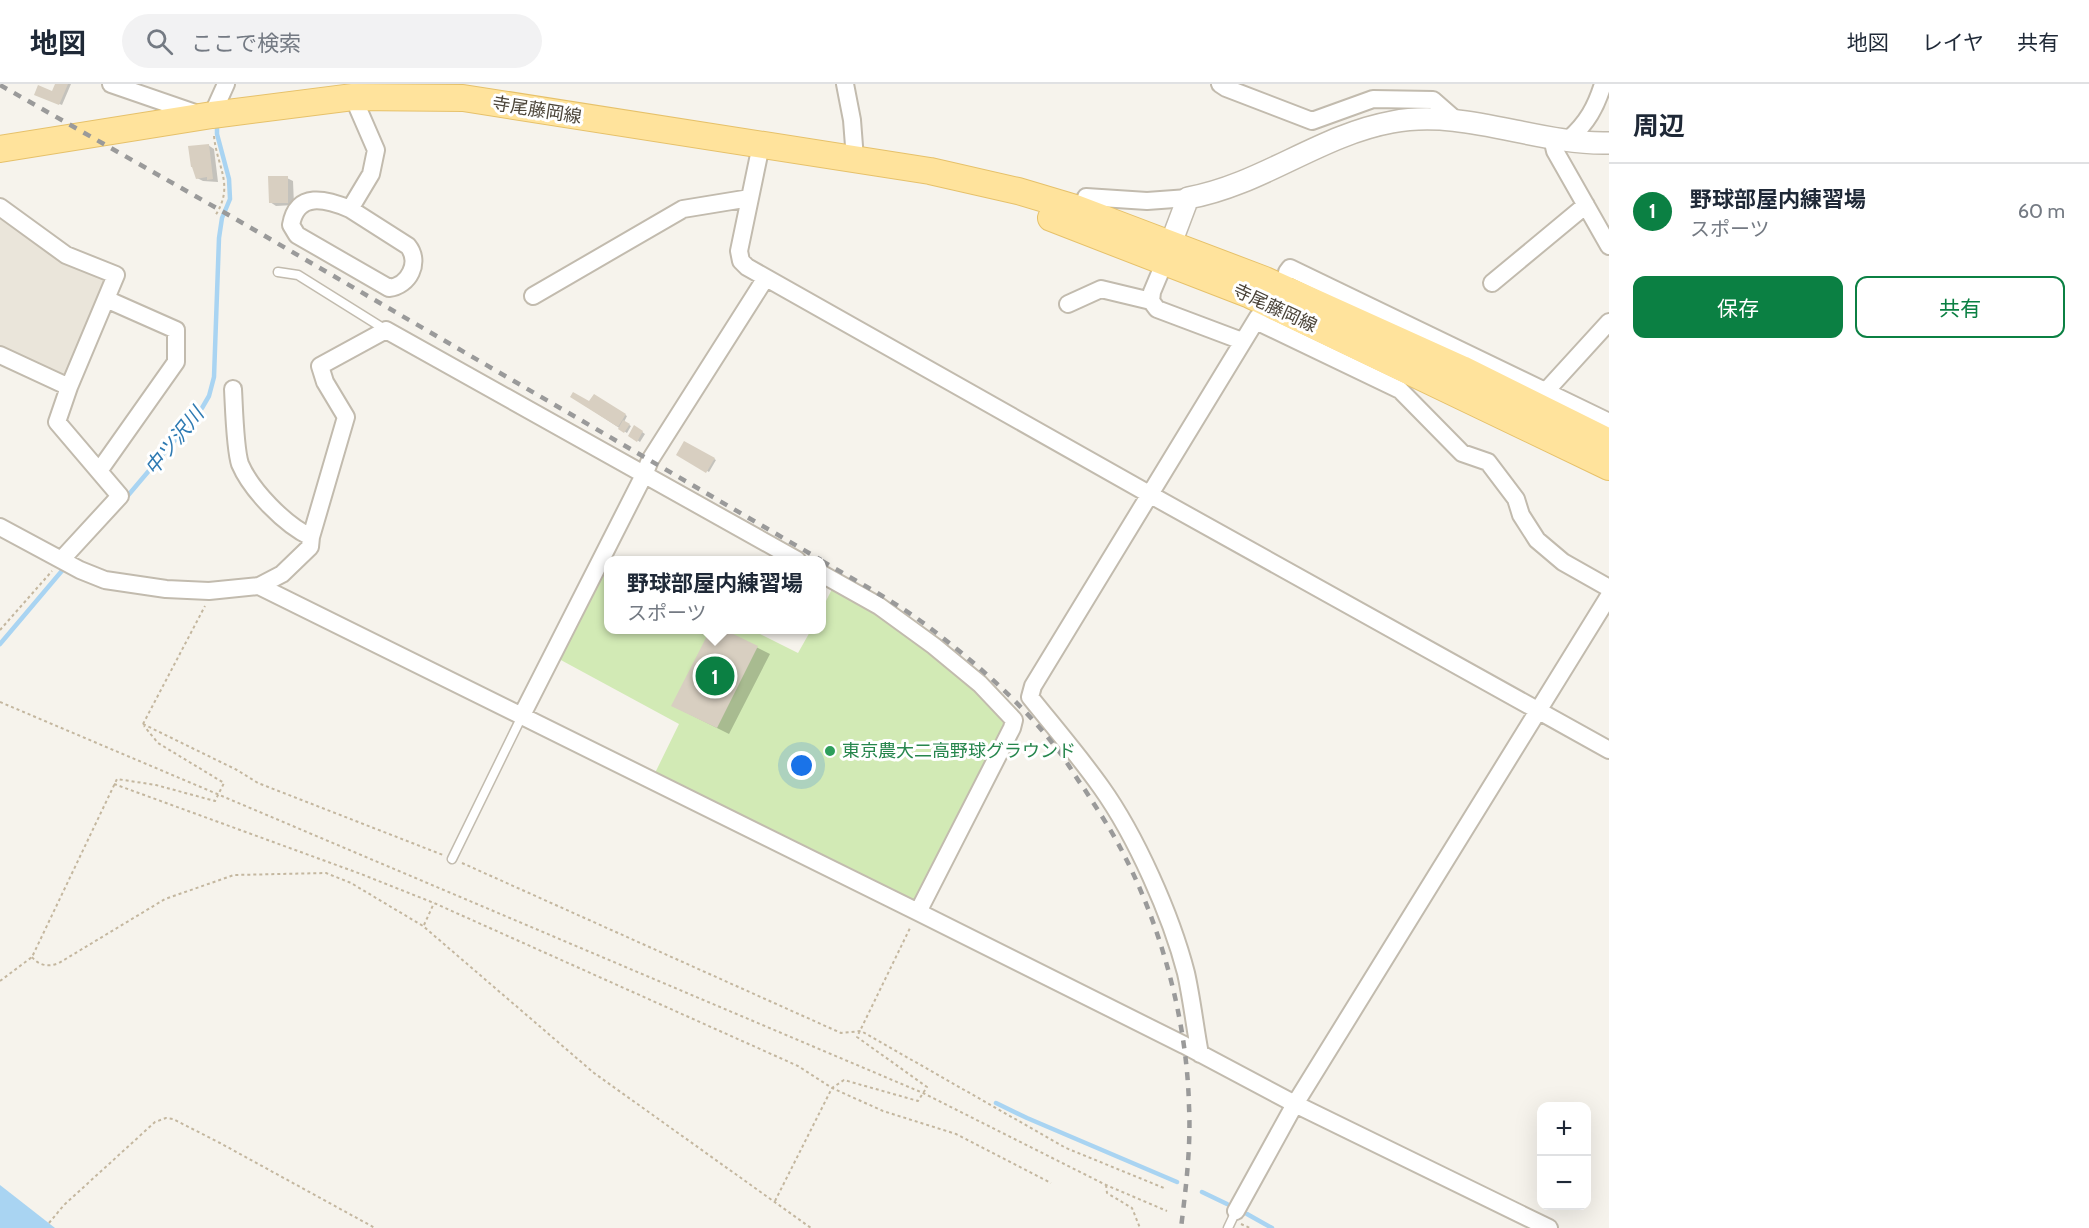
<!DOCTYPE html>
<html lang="ja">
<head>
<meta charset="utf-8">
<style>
  :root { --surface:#fff; --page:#f2f2f3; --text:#1f2937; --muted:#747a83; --line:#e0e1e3; --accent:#0b8043 }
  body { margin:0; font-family:Cabin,"Noto Sans JP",sans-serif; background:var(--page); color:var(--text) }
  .controls { position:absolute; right:18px; bottom:18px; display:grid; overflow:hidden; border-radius:12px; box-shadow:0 6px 24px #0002 }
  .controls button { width:54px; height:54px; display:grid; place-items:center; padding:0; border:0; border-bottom:2px solid var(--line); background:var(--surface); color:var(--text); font:30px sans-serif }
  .you { position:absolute; left:802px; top:682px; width:21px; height:21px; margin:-15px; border:4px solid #fff; border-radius:50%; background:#1a73e8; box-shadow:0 0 0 9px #1a73e833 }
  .badge { display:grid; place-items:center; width:39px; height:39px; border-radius:50%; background:var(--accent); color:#fff; font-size:20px; font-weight:700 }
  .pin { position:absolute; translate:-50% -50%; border:3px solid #fff; box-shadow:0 2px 6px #0006 }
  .popup { position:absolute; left:604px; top:472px; width:222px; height:78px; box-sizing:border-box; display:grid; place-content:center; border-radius:12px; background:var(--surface); filter:drop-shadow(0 2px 4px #0005); font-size:20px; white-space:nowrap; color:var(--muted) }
  .popup b { font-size:22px; color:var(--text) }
  .popup::after { content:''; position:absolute; left:50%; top:100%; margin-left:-12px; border:12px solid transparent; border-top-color:var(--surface) }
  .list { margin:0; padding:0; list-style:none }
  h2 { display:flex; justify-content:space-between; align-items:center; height:78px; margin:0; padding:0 24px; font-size:26px }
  h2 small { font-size:20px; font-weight:400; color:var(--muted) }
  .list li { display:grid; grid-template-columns:39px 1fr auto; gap:18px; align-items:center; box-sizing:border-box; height:96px; padding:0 24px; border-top:2px solid var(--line) }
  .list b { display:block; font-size:22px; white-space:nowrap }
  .list p { margin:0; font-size:20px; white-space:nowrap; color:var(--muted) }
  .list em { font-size:20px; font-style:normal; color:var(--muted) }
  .actions { display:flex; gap:12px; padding:18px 24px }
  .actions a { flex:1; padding:14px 0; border:2px solid var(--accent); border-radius:12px; text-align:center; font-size:21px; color:var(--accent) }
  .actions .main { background:var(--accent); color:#fff }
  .icon { flex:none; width:33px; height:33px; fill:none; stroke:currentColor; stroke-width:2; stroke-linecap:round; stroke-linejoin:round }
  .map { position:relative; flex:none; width:1609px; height:1144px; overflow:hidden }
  header { display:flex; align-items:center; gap:36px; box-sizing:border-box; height:84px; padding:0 30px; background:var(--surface); border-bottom:2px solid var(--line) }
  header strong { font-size:28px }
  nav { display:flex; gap:33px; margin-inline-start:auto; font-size:21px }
  .search { width:420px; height:54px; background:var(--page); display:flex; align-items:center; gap:15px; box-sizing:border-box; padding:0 21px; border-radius:33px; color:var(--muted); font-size:22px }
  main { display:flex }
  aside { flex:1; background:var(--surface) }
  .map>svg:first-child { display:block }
  .residential { fill:#eae5da }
  .green { fill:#d2eab5 }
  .water { fill:#a9d4f2 }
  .shadow { fill:#0003 }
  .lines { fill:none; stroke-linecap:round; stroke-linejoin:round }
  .stream { stroke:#a9d4f2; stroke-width:4.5 }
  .building { fill:#d8cfc1 }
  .service-casing { stroke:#c2bbae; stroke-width:11 }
  .minor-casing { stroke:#c2bbae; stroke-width:20 }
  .tertiary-casing { stroke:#c2bbae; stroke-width:24 }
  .primary-casing { stroke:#e6c16a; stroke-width:28 }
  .path { stroke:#c4b79f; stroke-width:2; stroke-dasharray:3 3; stroke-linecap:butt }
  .service { stroke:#fff; stroke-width:8 }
  .minor { stroke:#fff; stroke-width:16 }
  .tertiary { stroke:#fff; stroke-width:21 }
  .primary { stroke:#ffe39c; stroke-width:26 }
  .rail { stroke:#9a9a9a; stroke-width:4.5; stroke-dasharray:8 8; stroke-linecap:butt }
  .leisure-dot { fill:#2e9e5b; stroke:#fff; stroke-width:2 }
  .labels { text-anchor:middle; stroke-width:6; stroke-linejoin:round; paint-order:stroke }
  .street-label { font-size:18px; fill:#4b4439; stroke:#fff }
  .leisure-label { font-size:18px; fill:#27864d; stroke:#fff; text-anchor:start }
  .water-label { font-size:20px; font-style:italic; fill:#2e7ab2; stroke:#fff }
</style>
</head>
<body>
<header>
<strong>地図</strong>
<div class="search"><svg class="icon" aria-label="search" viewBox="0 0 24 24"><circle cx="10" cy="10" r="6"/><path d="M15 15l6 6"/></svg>ここで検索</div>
<nav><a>地図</a><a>レイヤ</a><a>共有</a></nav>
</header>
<main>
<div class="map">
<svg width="1609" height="1144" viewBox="0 0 1609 1144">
  <rect width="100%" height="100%" fill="#f6f3ec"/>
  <path class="residential" d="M0 117 69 168 114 185 69 289 63 292 0 264Z"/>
  <path class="green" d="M608 473 614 476H608V546H752L798 569 811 546H822V525L832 505 888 534 946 576 1007 638 918 819 655 689 679 640 559 575Z"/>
  <path class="water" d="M0 1101 55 1144H0Z"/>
  <path class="shadow" d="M57 0H71L62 21 36 10 53 9Z
    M208 61 214 65 218 98 203 97 197 94Z
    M287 94 293 97 294 121 276 122 270 118Z
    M594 312 627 332 624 338 631 342 627 349 572 313 590 319Z
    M635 343 645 350 640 358 630 351Z
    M685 359 716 376 709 388 678 371Z
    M711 546H722L770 570 729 650 673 622Z"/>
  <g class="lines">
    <path class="stream" d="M125 415 202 324 209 312 214 293 219 154 222 134 230 115 229 95 217 50V38
      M0 560 66 482
      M996 1019 1027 1034 1177 1098
      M1202 1108 1227 1120
      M1247 1130 1272 1144"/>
  </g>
  <path class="building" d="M55 0H68L59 21 34 11 38 1 52 7Z
    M209 60 213 95 207 96V93L196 95 192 83H191L188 62Z
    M268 92H288V119H269Z
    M573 308 589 317 594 310 626 330 618 343 570 313Z
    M623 336 630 340 624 349 618 345Z
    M634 341 643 347 637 358 628 352Z
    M684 357 715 374 706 389 676 371Z
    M710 546H725L758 562 717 644 671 622Z"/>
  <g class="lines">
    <g class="service-casing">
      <path id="service" d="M278 188 298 191 386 246
        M452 775 522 632
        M1228 1144 1236 1127"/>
    </g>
    <g class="minor-casing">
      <path id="minor" d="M111 0 198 30
        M845 0 852 36 855 75
        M1220 0 1226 4 1312 37 1373 15 1433 16 1457 37
        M212 31 226 0
        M1552 54 1555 67 1609 162
        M1569 55C1587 39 1596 23 1603 0
        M761 61 739 167 741 177 747 183 1149 410 1609 666
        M1086 113 1147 117 1188 114
        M0 123 66 171 116 191 69 303 57 338 120 412 62 475
        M350 125C326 115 297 107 291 141L297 151 389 204C409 202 421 178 408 162L350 125 371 90 376 66 353 13
        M1165 177 1152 208 1151 217 1157 225 1242 257
        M1287 188 1290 184 1609 338
        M1492 199 1586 121
        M533 212 683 125 750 114
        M1068 220 1101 205 1151 217
        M1256 237 1400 306 1462 369 1488 378 1516 415 1521 431 1537 456 1563 478 1609 504
        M0 271 69 303
        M233 305C234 323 235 365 240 380 251 406 285 441 311 453
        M1546 307 1609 238
        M99 387 176 278V246L106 215
        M0 443 80 486 105 496 166 505 209 507 259 502 282 490 310 463 311 453 346 333 325 298 320 282 386 246 797 476
        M822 490 879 522 934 562 980 600 1014 636 1012 644 918 828
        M259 502 918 828 1184 961 1295 1020 1549 1144
        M522 631 644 391 650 376 765 195
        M1200 970C1195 944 1192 916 1186 889 1171 831 1136 752 1101 703 1079 672 1054 643 1030 613L1033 602 1258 233
        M1236 1127 1295 1020 1609 512"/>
    </g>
    <g class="tertiary-casing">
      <path id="tertiary" d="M1165 175 1188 114C1261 101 1320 51 1392 38 1465 24 1537 61 1609 59"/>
    </g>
    <g class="primary-casing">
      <path id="primary" d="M0 65 212 31 353 13 463 14 930 87 1018 107 1075 124 1265 196 1462 285 1609 358
        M1051 134 1250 211 1609 383"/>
    </g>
    <path class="path" d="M214 52C217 84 235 101 215 132
      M0 546 52 487
      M0 618 923 1009 1106 1101 1167 1127
      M143 640 237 686 258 699 443 771
      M143 640 205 522
      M114 700 361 790 434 819 798 982 832 1004 883 1027 956 1050 1051 1099
      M462 779 841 949 861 947 1066 1064 1164 1104
      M424 841 434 819
      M32 873C39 882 49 883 59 879L165 815 234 791 326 789 351 799 423 842 594 989 811 1144
      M0 897 32 873 117 695 156 701 215 717 224 699 158 659 144 642
      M1106 1101 1107 1109 1132 1124 1140 1144
      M775 1117 832 1004 844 996 918 1017 927 1003 857 953 911 842
      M49 1139 64 1121 155 1038 166 1034 173 1035 220 1059 375 1144
      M1241 1140 1250 1144"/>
    <use href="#service" class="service"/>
    <use href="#minor" class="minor"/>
    <use href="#tertiary" class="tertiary"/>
    <use href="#primary" class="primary"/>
    <path class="rail" d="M0 1 234 134 821 476
      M822 477C858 498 896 518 930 544 976 579 1022 619 1057 665 1067 677 1074 691 1083 703 1096 723 1110 744 1121 765 1161 841 1187 936 1189 1022 1191 1063 1186 1103 1181 1144"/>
  </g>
  <circle class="leisure-dot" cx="830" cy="667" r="6"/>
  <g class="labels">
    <g class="street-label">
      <text transform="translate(537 26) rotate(9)" y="6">寺尾藤岡線</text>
      <text transform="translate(1275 224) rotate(25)" y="6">寺尾藤岡線</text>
    </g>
    <g class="leisure-label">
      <text x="842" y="673">東京農大二高野球グラウンド</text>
    </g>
    <g class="water-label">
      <text transform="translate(174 357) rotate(-51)" y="7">中ツ沢川</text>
    </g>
  </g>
</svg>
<div class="controls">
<button>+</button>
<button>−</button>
</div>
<div class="you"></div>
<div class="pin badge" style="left:715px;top:592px">1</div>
<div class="popup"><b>野球部屋内練習場</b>スポーツ</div>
</div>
<aside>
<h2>周辺<small></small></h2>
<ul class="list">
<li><span class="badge">1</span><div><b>野球部屋内練習場</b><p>スポーツ</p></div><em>60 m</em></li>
</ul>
<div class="actions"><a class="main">保存</a><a>共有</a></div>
</aside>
</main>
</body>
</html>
